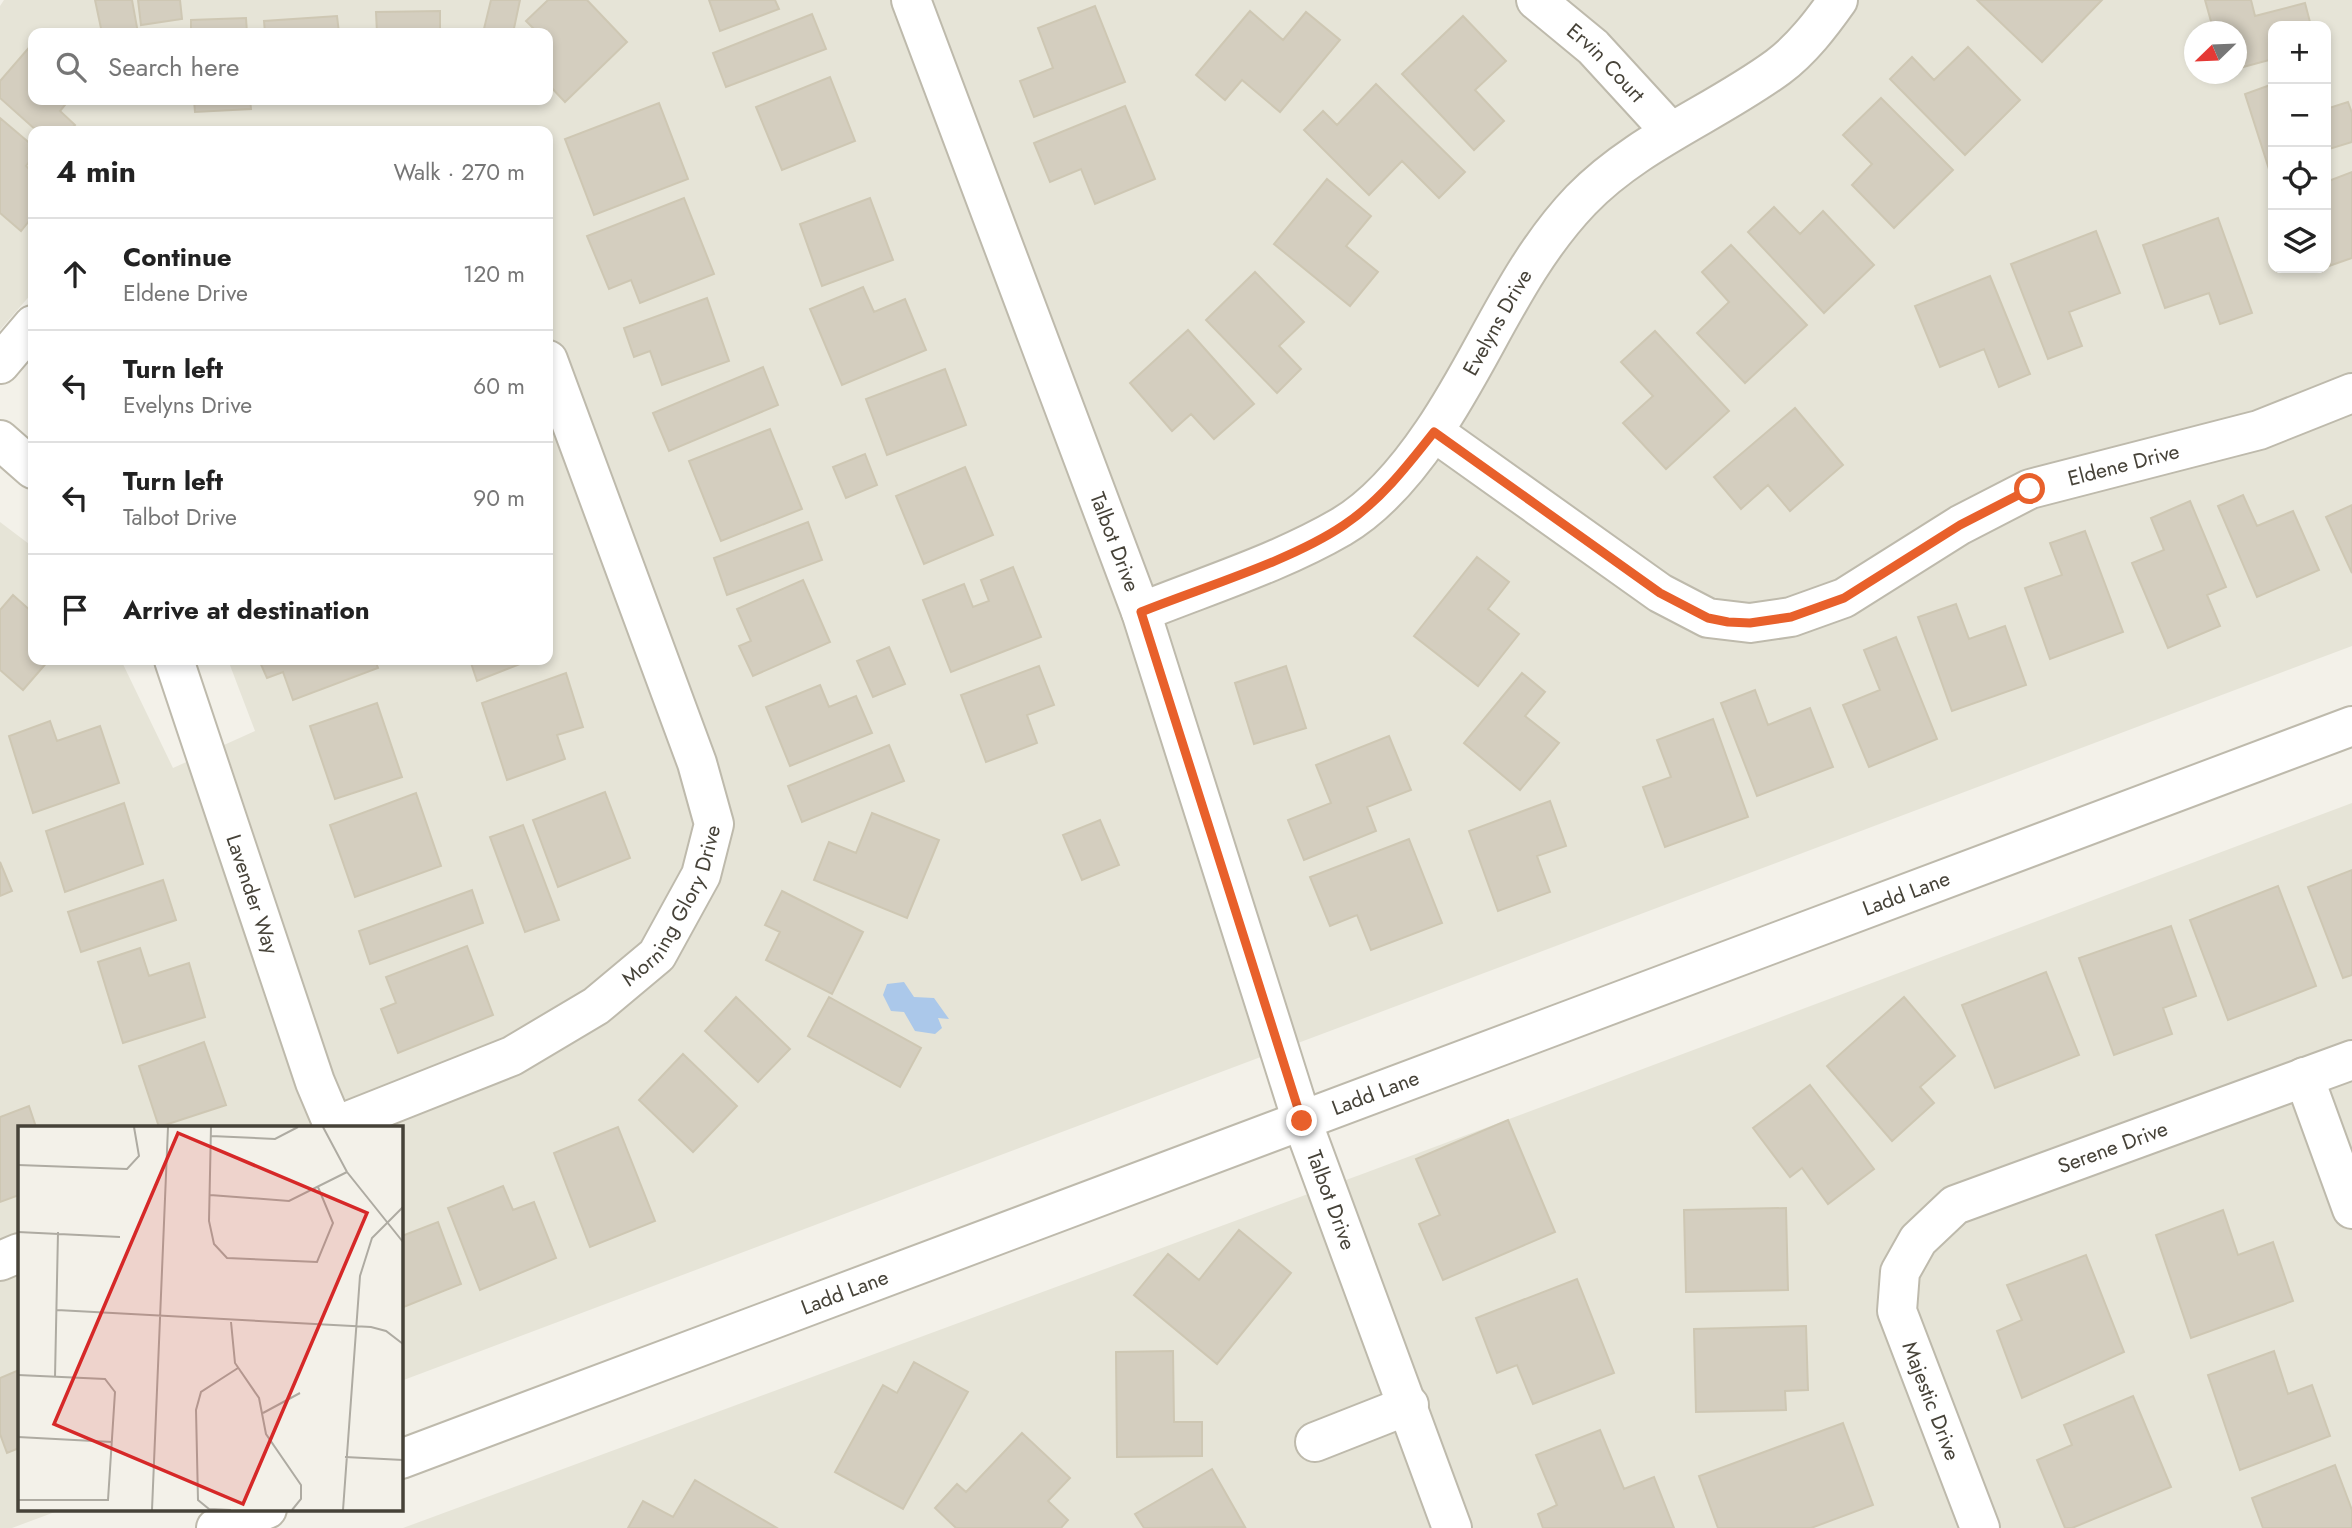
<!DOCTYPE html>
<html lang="en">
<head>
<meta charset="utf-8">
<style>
  :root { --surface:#fff; --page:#f6f6f6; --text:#222; --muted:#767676; --line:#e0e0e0 }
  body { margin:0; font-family:Jost,sans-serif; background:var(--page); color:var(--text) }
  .controls { position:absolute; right:21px; top:21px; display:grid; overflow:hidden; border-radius:14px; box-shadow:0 4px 10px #0003 }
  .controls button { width:63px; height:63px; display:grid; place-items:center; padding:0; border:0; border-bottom:2px solid var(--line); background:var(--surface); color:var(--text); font:35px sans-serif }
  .compass { position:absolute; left:2184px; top:21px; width:63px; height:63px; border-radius:50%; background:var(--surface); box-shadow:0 4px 10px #0003; rotate:247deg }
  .stop { position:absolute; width:21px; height:21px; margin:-16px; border:5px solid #e8602b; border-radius:50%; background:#fff }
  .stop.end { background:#e8602b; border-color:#fff; box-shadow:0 2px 7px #0008 }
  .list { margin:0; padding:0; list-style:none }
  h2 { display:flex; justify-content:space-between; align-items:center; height:91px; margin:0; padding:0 28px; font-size:30px }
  h2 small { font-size:23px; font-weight:400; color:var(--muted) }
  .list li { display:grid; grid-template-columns:46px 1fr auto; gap:21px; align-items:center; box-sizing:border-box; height:112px; padding:0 28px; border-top:2px solid var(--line) }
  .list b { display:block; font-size:26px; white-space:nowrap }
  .list p { margin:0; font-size:23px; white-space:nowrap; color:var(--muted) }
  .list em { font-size:23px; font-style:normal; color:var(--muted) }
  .icon { flex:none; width:38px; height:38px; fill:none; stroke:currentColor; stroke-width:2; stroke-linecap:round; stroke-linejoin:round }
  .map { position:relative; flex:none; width:2352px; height:1528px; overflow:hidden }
  .search { position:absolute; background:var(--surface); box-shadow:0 4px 10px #0003; left:28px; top:28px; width:525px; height:77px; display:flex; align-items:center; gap:18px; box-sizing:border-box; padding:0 24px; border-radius:14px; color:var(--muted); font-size:26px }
  .panel { position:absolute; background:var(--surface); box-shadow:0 4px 10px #0003; left:28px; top:126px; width:525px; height:539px; border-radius:14px }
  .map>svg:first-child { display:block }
  .residential { fill:#e6e4d7; fill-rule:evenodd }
  .water { fill:#abc8ea }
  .building { fill:#d4cebf; stroke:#cec7b3; stroke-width:2 }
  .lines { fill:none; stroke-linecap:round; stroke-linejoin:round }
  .minor-casing { stroke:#bebaac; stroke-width:42 }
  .minor { stroke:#fff; stroke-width:38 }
  .route { stroke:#e8602b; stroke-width:9 }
  .labels { text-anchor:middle; stroke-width:5; stroke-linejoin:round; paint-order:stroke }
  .street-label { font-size:21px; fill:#464238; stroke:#fff }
  .inset-road { fill:none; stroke:#aeaba2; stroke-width:2 }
  .view { fill:#d62828; fill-opacity:0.15; stroke:#d62828; stroke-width:3.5 }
  .inset-edge { fill:none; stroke:#464238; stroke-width:3.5 }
</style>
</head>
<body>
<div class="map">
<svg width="2352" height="1528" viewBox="0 0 2352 1528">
  <rect width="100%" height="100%" fill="#f3f1e9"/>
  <path class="residential" d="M4 0H2352V646L401 1381V1127H19V1509H63L12 1528H0V522L33 547V660H121L173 768 255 731 228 660H548V131H33V292L0 330V6ZM2273 26H2326V268H2273ZM2194 32H2236V74H2194ZM33 33H548V100H33Z
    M2352 803V1528H403L1365 1173Z"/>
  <path class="water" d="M904 982 914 997 934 998 949 1019 938 1018 942 1028 935 1034 915 1031 904 1012 891 1011 883 995 887 984Z"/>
  <path class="building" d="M95 0H132L138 33H102Z
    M138 0H180L182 19 141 25Z
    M491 0H520L513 33H483Z
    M548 0H587L627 42 565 102 548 84V49L551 47 548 33H538L526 21Z
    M709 0H775L779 9 720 31Z
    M1977 0H2102L2042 62Z
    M2205 0H2251L2255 16 2305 3 2311 26H2273V59L2236 69V32H2214Z
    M1095 6 1125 82 1034 117 1020 81 1053 68 1038 28Z
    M440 11V33H377L376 12Z
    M1250 11 1283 40 1306 12 1340 40 1280 112 1242 80 1225 100 1196 75Z
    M812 14 826 49 726 87 713 53Z
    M337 16 339 33H265L264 21Z
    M1463 16 1506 61 1475 90 1504 121 1474 150 1402 74Z
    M246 18 247 33H191V20Z
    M33 43V100H69L60 111 75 125 69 131H37L0 98V81Z
    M1968 47 2020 100 1965 155 1890 79 1912 57 1934 80Z
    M830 77 855 141 782 170 756 107Z
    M1376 84 1465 172 1439 198 1402 161 1369 195 1304 130 1323 111 1337 125Z
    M2273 84V167L2269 169 2245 94Z
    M1881 98 1953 170 1894 228 1852 185 1872 164 1843 135Z
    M194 100H250L251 109 195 112Z
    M2348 102 2352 113V142L2326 150V109Z
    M659 103 688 179 594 215 565 139Z
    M1125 106 1155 179 1095 204 1081 169 1050 182 1034 143Z
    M0 118 33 146V157L26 166 33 173V216L21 231 0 213Z
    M2352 172V258L2326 267V182Z
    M1327 179 1371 216 1346 246 1378 272 1350 306 1274 244Z
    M684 198 714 274 640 303 631 280 609 289 587 236Z
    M870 198 893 260 822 286 800 224Z
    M1774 207 1800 234 1823 211 1874 265 1824 313 1748 232Z
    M2218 218 2252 313 2220 324 2209 293 2165 308 2143 245Z
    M2096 231 2120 293 2069 312 2082 346 2048 359 2011 264Z
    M1731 245 1807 325 1745 383 1697 333 1729 302 1702 272Z
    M1255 272 1304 322 1279 346 1301 369 1277 393 1206 320Z
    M1990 276 2030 374 1999 387 1984 349 1940 367 1915 306Z
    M863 287 874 312 905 299 926 350 842 385 810 309Z
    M707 298 729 361 662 385 650 351 634 357 624 328Z
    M1188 330 1254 404 1214 439 1191 414 1172 431 1130 383Z
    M1655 331 1729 411 1666 469 1623 423 1653 396 1621 362Z
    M763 367 778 405 669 451 653 413Z
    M945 369 966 425 887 455 866 399Z
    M1795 408 1843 465 1790 511 1768 485 1741 509 1714 477Z
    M770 429 802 509 721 541 689 461Z
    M865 454 877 485 846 498 833 467Z
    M965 467 993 535 924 564 896 496Z
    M2243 495 2257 526 2293 511 2319 570 2257 597 2218 506Z
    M2190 501 2226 587 2207 595 2220 626 2168 648 2132 563 2164 550 2151 518Z
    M2352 505V573L2326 517Z
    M808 522 822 560 727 595 714 558Z
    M2085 531 2123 632 2050 659 2025 588 2062 575 2050 543Z
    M1477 557 1509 582 1488 609 1519 634 1478 686 1414 636Z
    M1013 567 1041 637 951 672 923 600 964 584 973 607 989 601 981 580Z
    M803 580 830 642 753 676 739 646 751 641 737 609Z
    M13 595 33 613V660H49L23 690 0 670V610Z
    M1956 604 1969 639 2005 626 2026 685 1952 711 1918 617Z
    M1896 637 1937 739 1869 767 1843 705 1880 690 1864 650Z
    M889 647 905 684 873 697 857 661Z
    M259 660H375L378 668 293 700 283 672 267 678Z
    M470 660H530L477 681Z
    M1039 666 1054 705 1027 715 1037 743 986 762 961 695Z
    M1286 666 1306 728 1254 744 1235 683Z
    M566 673 583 727 557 735 565 759 507 780 482 703Z
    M1522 673 1545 692 1525 716 1559 743 1520 790 1464 743Z
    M820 685 829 707 856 696 872 733 790 766 766 707Z
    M1755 690 1768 725 1810 708 1833 767 1757 796 1721 703Z
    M377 703 402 777 335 799 310 726Z
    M1713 719 1748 817 1665 847 1643 787 1671 777 1657 740Z
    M50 721 57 741 100 726 119 783 33 813 9 736Z
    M1389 736 1411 790 1367 807 1376 831 1304 860 1288 820 1331 803 1316 765Z
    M889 745 904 781 802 822 788 786Z
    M605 792 630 858 558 887 533 820Z
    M416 793 441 866 355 897 330 825Z
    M1550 801 1566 846 1537 856 1550 892 1498 911 1469 831Z
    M124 803 143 864 65 892 46 831Z
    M872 813 939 840 907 918 814 880 829 842 856 853Z
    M1100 820 1119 865 1082 880 1063 835Z
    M523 825 559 920 525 932 490 837Z
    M1409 839 1442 923 1371 950 1357 915 1330 926 1310 877Z
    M0 862 12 891 0 896Z
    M2352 870V975L2343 978 2308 887Z
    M163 880 176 920 81 952 68 912Z
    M2278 886 2316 986 2228 1020 2190 920Z
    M472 890 483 923 370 964 359 931Z
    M782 891 863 932 832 994 766 960 780 932 765 925Z
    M2171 926 2196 996 2163 1008 2172 1034 2114 1055 2079 958Z
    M467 946 493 1015 398 1053 381 1009 396 1003 386 977Z
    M140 948 149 976 189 963 205 1017 123 1043 98 962Z
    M2046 972 2079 1055 1995 1088 1962 1005Z
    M736 997 790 1049 758 1082 705 1031Z
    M829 997 921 1048 900 1087 808 1036Z
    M1904 997 1955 1056 1920 1087 1934 1103 1892 1141 1827 1066Z
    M204 1042 226 1105 159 1127 139 1066Z
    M683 1054 737 1106 693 1152 639 1100Z
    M1810 1085 1874 1169 1828 1204 1802 1168 1790 1177 1753 1128Z
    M29 1106 36 1127H19V1195L0 1202V1117Z
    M1508 1120 1555 1232 1443 1280 1419 1224 1440 1215 1416 1159Z
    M618 1127 655 1221 590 1247 554 1153Z
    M503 1186 513 1210 534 1202 556 1258 480 1290 448 1208Z
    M1786 1208 1788 1290 1686 1292 1684 1210Z
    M2223 1210 2238 1255 2273 1242 2293 1301 2191 1338 2156 1235Z
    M438 1222 461 1284 401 1308V1233L402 1236Z
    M1239 1230 1291 1273 1217 1364 1134 1295 1168 1254 1199 1280Z
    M2086 1255 2124 1352 2022 1398 1997 1331 2022 1320 2007 1285Z
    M1577 1279 1614 1373 1533 1404 1517 1365 1497 1373 1476 1318Z
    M1806 1326 1808 1390 1785 1391 1786 1410 1696 1412 1694 1329Z
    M1173 1351 1174 1422H1202V1456L1117 1457 1116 1352Z
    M2274 1351 2288 1394 2312 1385 2330 1436 2240 1470 2208 1375Z
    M914 1362 968 1392 903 1509 835 1472 883 1385 897 1393Z
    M19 1370V1448L7 1453 0 1434V1378Z
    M2133 1396 2171 1487 2072 1528H2065L2037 1460 2072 1445 2064 1425Z
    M1843 1423 1873 1505 1811 1528H1718L1699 1476Z
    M1600 1430 1624 1489 1654 1477 1674 1528H1543L1538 1514 1557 1505 1536 1455Z
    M1022 1433 1070 1478 1048 1501 1068 1520 1061 1528H956L935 1508 957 1484 966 1492Z
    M2335 1465 2352 1510V1528H2263L2252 1498Z
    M1212 1469 1245 1527 1144 1528 1135 1514Z
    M695 1480 777 1528H628L643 1501 673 1517Z"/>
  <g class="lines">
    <g class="minor-casing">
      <g id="minor">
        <path id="s1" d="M911 0 1141 612 1302 1121 1452 1528"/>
        <path id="s2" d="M1536 0 1593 47 1671 132"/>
        <path d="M0 364 33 325"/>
        <path id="s3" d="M1434 432 1660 593 1708 618 1750 623 1791 617 1844 598 1960 525 2030 489 2259 430 2352 393"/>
        <path d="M0 440 33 469"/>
        <path id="s4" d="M1141 612C1208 585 1279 563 1341 527 1377 506 1410 466 1433 432 1485 356 1516 268 1581 200 1637 142 1714 114 1778 67 1802 49 1821 24 1838 0"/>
        <path id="s5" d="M174 660 315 1082 334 1127"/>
        <path d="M2304 1077 2352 1209"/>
        <path id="s6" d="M333 1127 512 1056 596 1006 657 955 701 875 714 824 697 763 548 360"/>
        <path d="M0 1261 19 1253"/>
        <path d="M1315 1442 1409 1405"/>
        <path id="s7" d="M401 1459 2352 726"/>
        <path d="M216 1528 267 1509"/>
        <path id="s8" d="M1980 1528 1897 1311 1900 1272 1918 1240 1955 1205 2352 1060"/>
      </g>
    </g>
    <use href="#minor" class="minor"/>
  </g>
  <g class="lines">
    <path class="route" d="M1302 1121 1141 612C1203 587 1291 561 1344 525 1380 501 1408 465 1434 432L1660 593 1708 618 1728 622 1750 623 1791 617 1844 598 1960 525 2030 489"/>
  </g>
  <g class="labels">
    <g class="street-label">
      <text dy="7" stroke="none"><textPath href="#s2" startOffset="94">Ervin Court</textPath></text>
      <text dy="7" stroke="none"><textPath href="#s4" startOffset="478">Evelyns Drive</textPath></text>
      <text dy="7" stroke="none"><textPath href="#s3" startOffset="784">Eldene Drive</textPath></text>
      <text dy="7" stroke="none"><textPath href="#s1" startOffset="579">Talbot Drive</textPath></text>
      <text dy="7" stroke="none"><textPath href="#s7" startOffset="1608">Ladd Lane</textPath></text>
      <text dy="7" stroke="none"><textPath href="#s5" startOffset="247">Lavender Way</textPath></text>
      <text dy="7" stroke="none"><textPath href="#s6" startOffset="420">Morning Glory Drive</textPath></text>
      <text dy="7" stroke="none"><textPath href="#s7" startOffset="1041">Ladd Lane</textPath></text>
      <text dy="7" stroke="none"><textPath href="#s8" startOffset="527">Serene Drive</textPath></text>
      <text dy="7" stroke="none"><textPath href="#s1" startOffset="1272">Talbot Drive</textPath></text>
      <text dy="7" stroke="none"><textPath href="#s7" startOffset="474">Ladd Lane</textPath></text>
      <text transform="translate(1931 1401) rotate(69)" y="7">Majestic Drive</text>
    </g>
  </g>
  <g transform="translate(18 1126)">
    <rect width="385" height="385" fill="#f3f1e9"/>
    <path class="inset-road" d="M193 1 191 95 196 118 209 132 299 136 315 97 300 61M305 1 329 46 385 116M193 10 257 13 280 1M0 39 109 43 121 30 116 1M192 69 271 75 329 46M0 106 102 111M39 184 353 201 368 205 385 218M213 196 217 237 241 272 248 308 283 359V373L274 384M0 249 87 253 97 266 90 374H0M37 251 40 106M245 287 282 267M0 311 94 316M327 331 385 334M134 384 150 1M213 384 191 383 180 374 178 284 183 266 220 242M325 384 342 150 354 112 385 81"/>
    <path class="view" d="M160 7 349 87 225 378 36 298Z"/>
    <rect width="385" height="385" class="inset-edge"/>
  </g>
</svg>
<div class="controls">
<button>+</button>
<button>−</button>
<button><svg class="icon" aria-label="locate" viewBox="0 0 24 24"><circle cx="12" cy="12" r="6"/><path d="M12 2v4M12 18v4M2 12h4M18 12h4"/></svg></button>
<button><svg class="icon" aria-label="layers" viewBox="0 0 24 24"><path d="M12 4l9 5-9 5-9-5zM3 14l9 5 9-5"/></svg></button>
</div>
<svg class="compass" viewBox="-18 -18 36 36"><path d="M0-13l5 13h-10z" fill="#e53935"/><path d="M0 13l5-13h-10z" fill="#767676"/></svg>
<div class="stop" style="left:2030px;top:489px"></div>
<div class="stop end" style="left:1302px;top:1121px"></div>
<div class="search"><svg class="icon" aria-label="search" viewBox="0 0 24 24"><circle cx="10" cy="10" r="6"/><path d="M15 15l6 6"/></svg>Search here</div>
<section class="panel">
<h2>4 min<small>Walk · 270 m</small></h2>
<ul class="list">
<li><svg class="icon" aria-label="ahead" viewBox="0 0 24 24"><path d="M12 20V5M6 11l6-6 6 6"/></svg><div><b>Continue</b><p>Eldene Drive</p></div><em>120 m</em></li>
<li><svg class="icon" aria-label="left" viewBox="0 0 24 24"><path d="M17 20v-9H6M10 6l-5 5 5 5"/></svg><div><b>Turn left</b><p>Evelyns Drive</p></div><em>60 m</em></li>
<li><svg class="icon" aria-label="left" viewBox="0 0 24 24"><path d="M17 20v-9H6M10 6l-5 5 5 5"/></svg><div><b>Turn left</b><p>Talbot Drive</p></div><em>90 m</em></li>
<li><svg class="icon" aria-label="arrive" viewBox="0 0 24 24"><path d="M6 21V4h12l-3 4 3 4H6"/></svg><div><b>Arrive at destination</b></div></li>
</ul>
</section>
</div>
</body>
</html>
